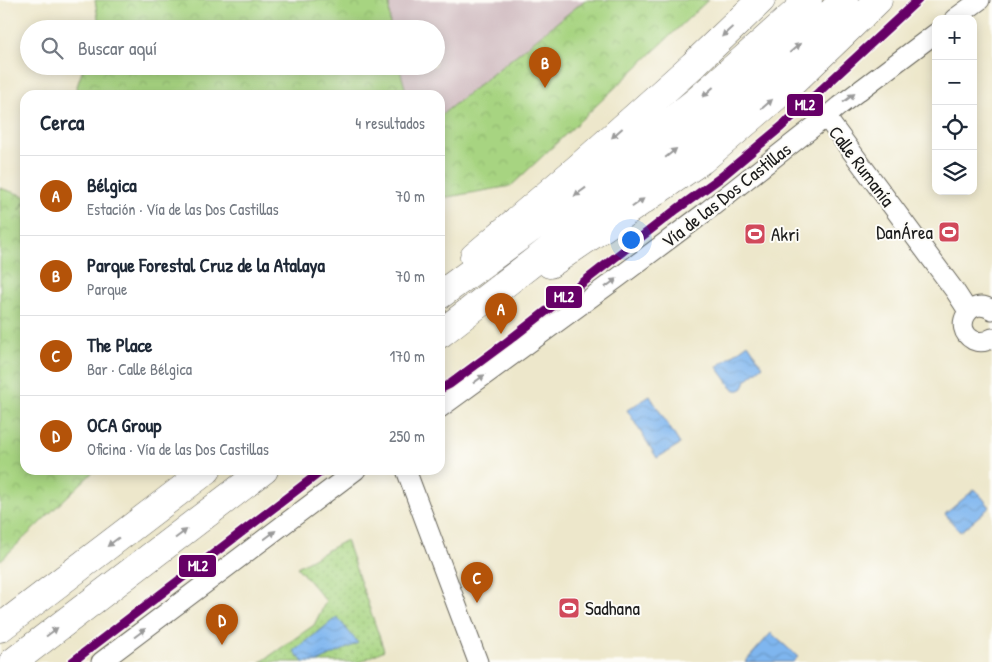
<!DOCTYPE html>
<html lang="es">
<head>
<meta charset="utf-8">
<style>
  :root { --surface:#fff; --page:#f2f2f3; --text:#1f2937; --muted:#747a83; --line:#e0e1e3; --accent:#b45309 }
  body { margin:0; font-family:"Patrick Hand",sans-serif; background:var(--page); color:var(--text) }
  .controls { position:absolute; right:15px; top:15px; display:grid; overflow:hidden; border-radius:10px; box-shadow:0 2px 12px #0003 }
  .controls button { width:45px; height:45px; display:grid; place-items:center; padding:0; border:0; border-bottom:1px solid var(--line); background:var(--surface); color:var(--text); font:25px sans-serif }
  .you { position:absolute; left:630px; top:239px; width:18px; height:18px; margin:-12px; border:4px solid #fff; border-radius:50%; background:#1a73e8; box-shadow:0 0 0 8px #1a73e833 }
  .badge { display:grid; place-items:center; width:32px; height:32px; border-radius:50%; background:var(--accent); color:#fff; font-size:16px; font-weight:700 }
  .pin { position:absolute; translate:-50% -41px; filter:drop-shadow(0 1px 2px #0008) }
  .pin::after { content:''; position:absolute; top:26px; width:18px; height:15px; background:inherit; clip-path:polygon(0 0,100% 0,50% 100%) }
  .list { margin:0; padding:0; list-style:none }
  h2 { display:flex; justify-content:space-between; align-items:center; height:65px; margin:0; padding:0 20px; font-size:21px }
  h2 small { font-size:16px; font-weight:400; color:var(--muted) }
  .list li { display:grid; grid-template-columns:32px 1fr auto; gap:15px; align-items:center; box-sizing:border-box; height:80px; padding:0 20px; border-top:1px solid var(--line) }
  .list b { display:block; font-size:19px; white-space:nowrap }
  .list p { margin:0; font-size:16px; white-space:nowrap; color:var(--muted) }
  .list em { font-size:16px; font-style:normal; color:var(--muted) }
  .icon { flex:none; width:28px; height:28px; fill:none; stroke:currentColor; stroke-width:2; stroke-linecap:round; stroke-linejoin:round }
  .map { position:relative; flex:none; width:992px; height:662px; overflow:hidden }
  .search { position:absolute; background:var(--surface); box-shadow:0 2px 12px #0003; left:20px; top:20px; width:425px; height:55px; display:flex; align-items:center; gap:12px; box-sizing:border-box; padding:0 18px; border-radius:28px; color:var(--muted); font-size:19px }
  .panel { position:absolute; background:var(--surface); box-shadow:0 2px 12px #0003; left:20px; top:90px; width:425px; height:385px; border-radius:15px }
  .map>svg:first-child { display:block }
  .industrial { fill:#d2bec2 }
  .grass { fill:url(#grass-dots); stroke:#62784e }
  .park { fill:url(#park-crowns); stroke:#62784e }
  .water { fill:url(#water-waves); stroke:#4e6986 }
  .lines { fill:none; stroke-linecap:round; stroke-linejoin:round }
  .minor-casing { stroke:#656359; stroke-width:21 }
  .trunk-casing { stroke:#656359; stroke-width:29 }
  .motorway-casing { stroke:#656359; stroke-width:29 }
  .minor { stroke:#fff; stroke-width:19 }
  .trunk { stroke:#fff; stroke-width:28 }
  .motorway { stroke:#fff; stroke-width:28 }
  .rail-1-casing { stroke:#fdfcf7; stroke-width:12 }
  .rail-1 { stroke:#606; stroke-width:9 }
  .oneway { fill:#999 }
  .labels { text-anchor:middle; stroke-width:4; stroke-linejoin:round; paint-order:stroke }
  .street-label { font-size:19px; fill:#1c1c1c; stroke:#fdfcf7 }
  .poi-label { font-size:19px; fill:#1c1c1c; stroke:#fdfcf7; text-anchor:start }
  .line-badge { stroke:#fdfcf7; stroke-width:2 }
  .badge-label { font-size:14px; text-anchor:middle; font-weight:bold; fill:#fff }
</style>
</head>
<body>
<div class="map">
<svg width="992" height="662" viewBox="0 0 992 662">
  <defs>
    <pattern id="grass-dots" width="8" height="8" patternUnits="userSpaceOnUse" patternTransform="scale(1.25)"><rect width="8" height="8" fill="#a7d481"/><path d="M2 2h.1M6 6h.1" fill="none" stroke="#8fb56f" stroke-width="1.8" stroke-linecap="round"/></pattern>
    <pattern id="park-crowns" width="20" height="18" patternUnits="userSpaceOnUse" patternTransform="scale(1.25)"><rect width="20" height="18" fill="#a7d481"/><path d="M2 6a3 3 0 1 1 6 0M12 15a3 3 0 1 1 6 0" fill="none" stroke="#8fb56f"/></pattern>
    <pattern id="water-waves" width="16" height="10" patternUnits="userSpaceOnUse" patternTransform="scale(1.25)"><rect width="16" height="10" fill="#7fb6ef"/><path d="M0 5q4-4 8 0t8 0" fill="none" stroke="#6d9ccc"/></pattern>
  </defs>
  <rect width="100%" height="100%" fill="#fdfcf7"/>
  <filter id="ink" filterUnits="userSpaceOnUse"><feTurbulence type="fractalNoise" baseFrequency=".02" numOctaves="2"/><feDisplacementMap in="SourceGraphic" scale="10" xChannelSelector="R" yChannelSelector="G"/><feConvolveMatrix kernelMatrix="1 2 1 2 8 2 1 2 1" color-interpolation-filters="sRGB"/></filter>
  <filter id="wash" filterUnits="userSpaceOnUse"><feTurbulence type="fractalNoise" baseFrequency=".0096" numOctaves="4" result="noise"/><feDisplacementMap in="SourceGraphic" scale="20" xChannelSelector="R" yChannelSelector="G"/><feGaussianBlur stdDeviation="1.12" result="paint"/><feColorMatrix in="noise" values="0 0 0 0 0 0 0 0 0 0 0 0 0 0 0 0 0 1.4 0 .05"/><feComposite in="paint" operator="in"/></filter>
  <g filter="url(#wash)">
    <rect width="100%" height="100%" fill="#ede7cb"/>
    <path class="industrial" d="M386 0H585L440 116V95H407L399 66H436V29H389Z"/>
    <path class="grass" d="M346 540 384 650 361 662H261L314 625 326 601 297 567Z"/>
    <path class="park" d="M95 0H389L390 29H97L99 24Z
      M585 0H708L511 186 442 198 440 200V116Z
      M84 66H399L407 95H74Z
      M0 188 25 196V200L20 210 25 202V470H95L0 561Z"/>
    <path class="water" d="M748 344 763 366 746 380 743 388C739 391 736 391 732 388L717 367Z
      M650 396 680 444 657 458 627 410Z
      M975 489 990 507 960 532 945 514Z
      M337 617 358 643 317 662H303L294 651Z
      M771 633 798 657 793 662H745Z"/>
  </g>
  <g filter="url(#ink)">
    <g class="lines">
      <g class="minor-casing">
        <path id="minor" d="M954 19 980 0
          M826 117 955 291 968 311
          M992 310C970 295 951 328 973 340 980 343 986 342 992 338
          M440 408 619 277 703 214 826 117 839 106 936 33
          M406 470 478 662
          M101 662 356 470"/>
      </g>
      <g class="trunk-casing">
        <path id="trunk" d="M474 257 578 168 693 65 761 0
          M550 264 702 160 793 82 878 0"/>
      </g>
      <g class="motorway-casing">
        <path id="motorway" d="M440 295 601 177 699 99 794 14 808 0
          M440 334C562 239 687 147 801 43 816 29 830 14 844 0
          M0 628 207 470
          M13 662 264 470"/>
      </g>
      <use href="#minor" class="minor"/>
      <use href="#trunk" class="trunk"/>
      <use href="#motorway" class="motorway"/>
      <g class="rail-1-casing">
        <path id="rail-1" d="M440 389 450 384 508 341 677 209 720 178 781 127 918 0
          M72 662 323 470"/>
      </g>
      <use href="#rail-1" class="rail-1"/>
    </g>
    <defs><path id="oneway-solid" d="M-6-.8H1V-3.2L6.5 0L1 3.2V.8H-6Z" transform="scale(1.25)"/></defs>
    <g class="oneway">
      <use href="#oneway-solid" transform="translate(727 32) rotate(137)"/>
      <use href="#oneway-solid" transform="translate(795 48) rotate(-41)"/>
      <use href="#oneway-solid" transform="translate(708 92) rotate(138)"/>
      <use href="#oneway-solid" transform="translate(849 98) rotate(-37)"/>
      <use href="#oneway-solid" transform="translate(767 104) rotate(-41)"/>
      <use href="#oneway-solid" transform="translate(617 133) rotate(138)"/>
      <use href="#oneway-solid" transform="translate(671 153) rotate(-39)"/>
      <use href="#oneway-solid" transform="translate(580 192) rotate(144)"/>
      <use href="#oneway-solid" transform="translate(638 203) rotate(-35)"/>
      <use href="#oneway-solid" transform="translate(611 283) rotate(-36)"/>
      <use href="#oneway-solid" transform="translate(479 379) rotate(-36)"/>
      <use href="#oneway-solid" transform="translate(181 534) rotate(-37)"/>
      <use href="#oneway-solid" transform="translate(270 535) rotate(-37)"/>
      <use href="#oneway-solid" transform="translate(113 542) rotate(143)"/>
      <use href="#oneway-solid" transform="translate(52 632) rotate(-37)"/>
      <use href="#oneway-solid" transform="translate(140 633) rotate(-37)"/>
    </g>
  </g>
  <defs>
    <g id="stadium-square" transform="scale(1.125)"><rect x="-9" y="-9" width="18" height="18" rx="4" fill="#d1495b" stroke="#fdfcf7"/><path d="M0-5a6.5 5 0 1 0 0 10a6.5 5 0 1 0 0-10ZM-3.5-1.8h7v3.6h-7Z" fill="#fff"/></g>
  </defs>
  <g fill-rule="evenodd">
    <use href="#stadium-square" x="949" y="232"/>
    <use href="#stadium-square" x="755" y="234"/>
    <use href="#stadium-square" x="569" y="608"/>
  </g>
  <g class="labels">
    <g class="street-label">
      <text transform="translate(862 166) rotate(53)" y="7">Calle Rumanía</text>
      <text transform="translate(726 195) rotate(-38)" y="7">Vía de las Dos Castillas</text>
    </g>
    <g class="poi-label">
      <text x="933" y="239" text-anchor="end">DanÁrea</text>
      <text x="771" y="241">Akri</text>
      <text x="585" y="615">Sadhana</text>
    </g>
  </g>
  <g class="line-badge">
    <rect x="786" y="93" width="38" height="24" rx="5" fill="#606"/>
    <rect x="545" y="285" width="38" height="24" rx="5" fill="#606"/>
    <rect x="178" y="554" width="39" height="24" rx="5" fill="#606"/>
  </g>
  <g class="badge-label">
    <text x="805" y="110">ML2</text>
    <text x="564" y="302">ML2</text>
    <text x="198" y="571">ML2</text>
  </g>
</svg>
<div class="controls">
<button>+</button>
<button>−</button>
<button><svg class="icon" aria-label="locate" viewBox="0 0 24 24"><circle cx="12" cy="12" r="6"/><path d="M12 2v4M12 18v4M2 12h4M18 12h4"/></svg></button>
<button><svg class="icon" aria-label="layers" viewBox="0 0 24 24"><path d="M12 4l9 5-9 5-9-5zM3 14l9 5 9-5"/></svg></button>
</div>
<div class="you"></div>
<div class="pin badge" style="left:501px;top:334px">A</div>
<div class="pin badge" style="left:545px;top:88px">B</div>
<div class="pin badge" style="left:477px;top:603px">C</div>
<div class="pin badge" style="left:222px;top:645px">D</div>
<div class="search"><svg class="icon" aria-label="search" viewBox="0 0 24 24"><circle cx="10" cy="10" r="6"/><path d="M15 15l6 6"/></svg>Buscar aquí</div>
<section class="panel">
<h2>Cerca<small>4 resultados</small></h2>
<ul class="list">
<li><span class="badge">A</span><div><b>Bélgica</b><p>Estación · Vía de las Dos Castillas</p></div><em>70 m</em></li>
<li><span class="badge">B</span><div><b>Parque Forestal Cruz de la Atalaya</b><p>Parque</p></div><em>70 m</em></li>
<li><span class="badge">C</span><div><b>The Place</b><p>Bar · Calle Bélgica</p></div><em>170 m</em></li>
<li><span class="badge">D</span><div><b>OCA Group</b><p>Oficina · Vía de las Dos Castillas</p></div><em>250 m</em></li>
</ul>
</section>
</div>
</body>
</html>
